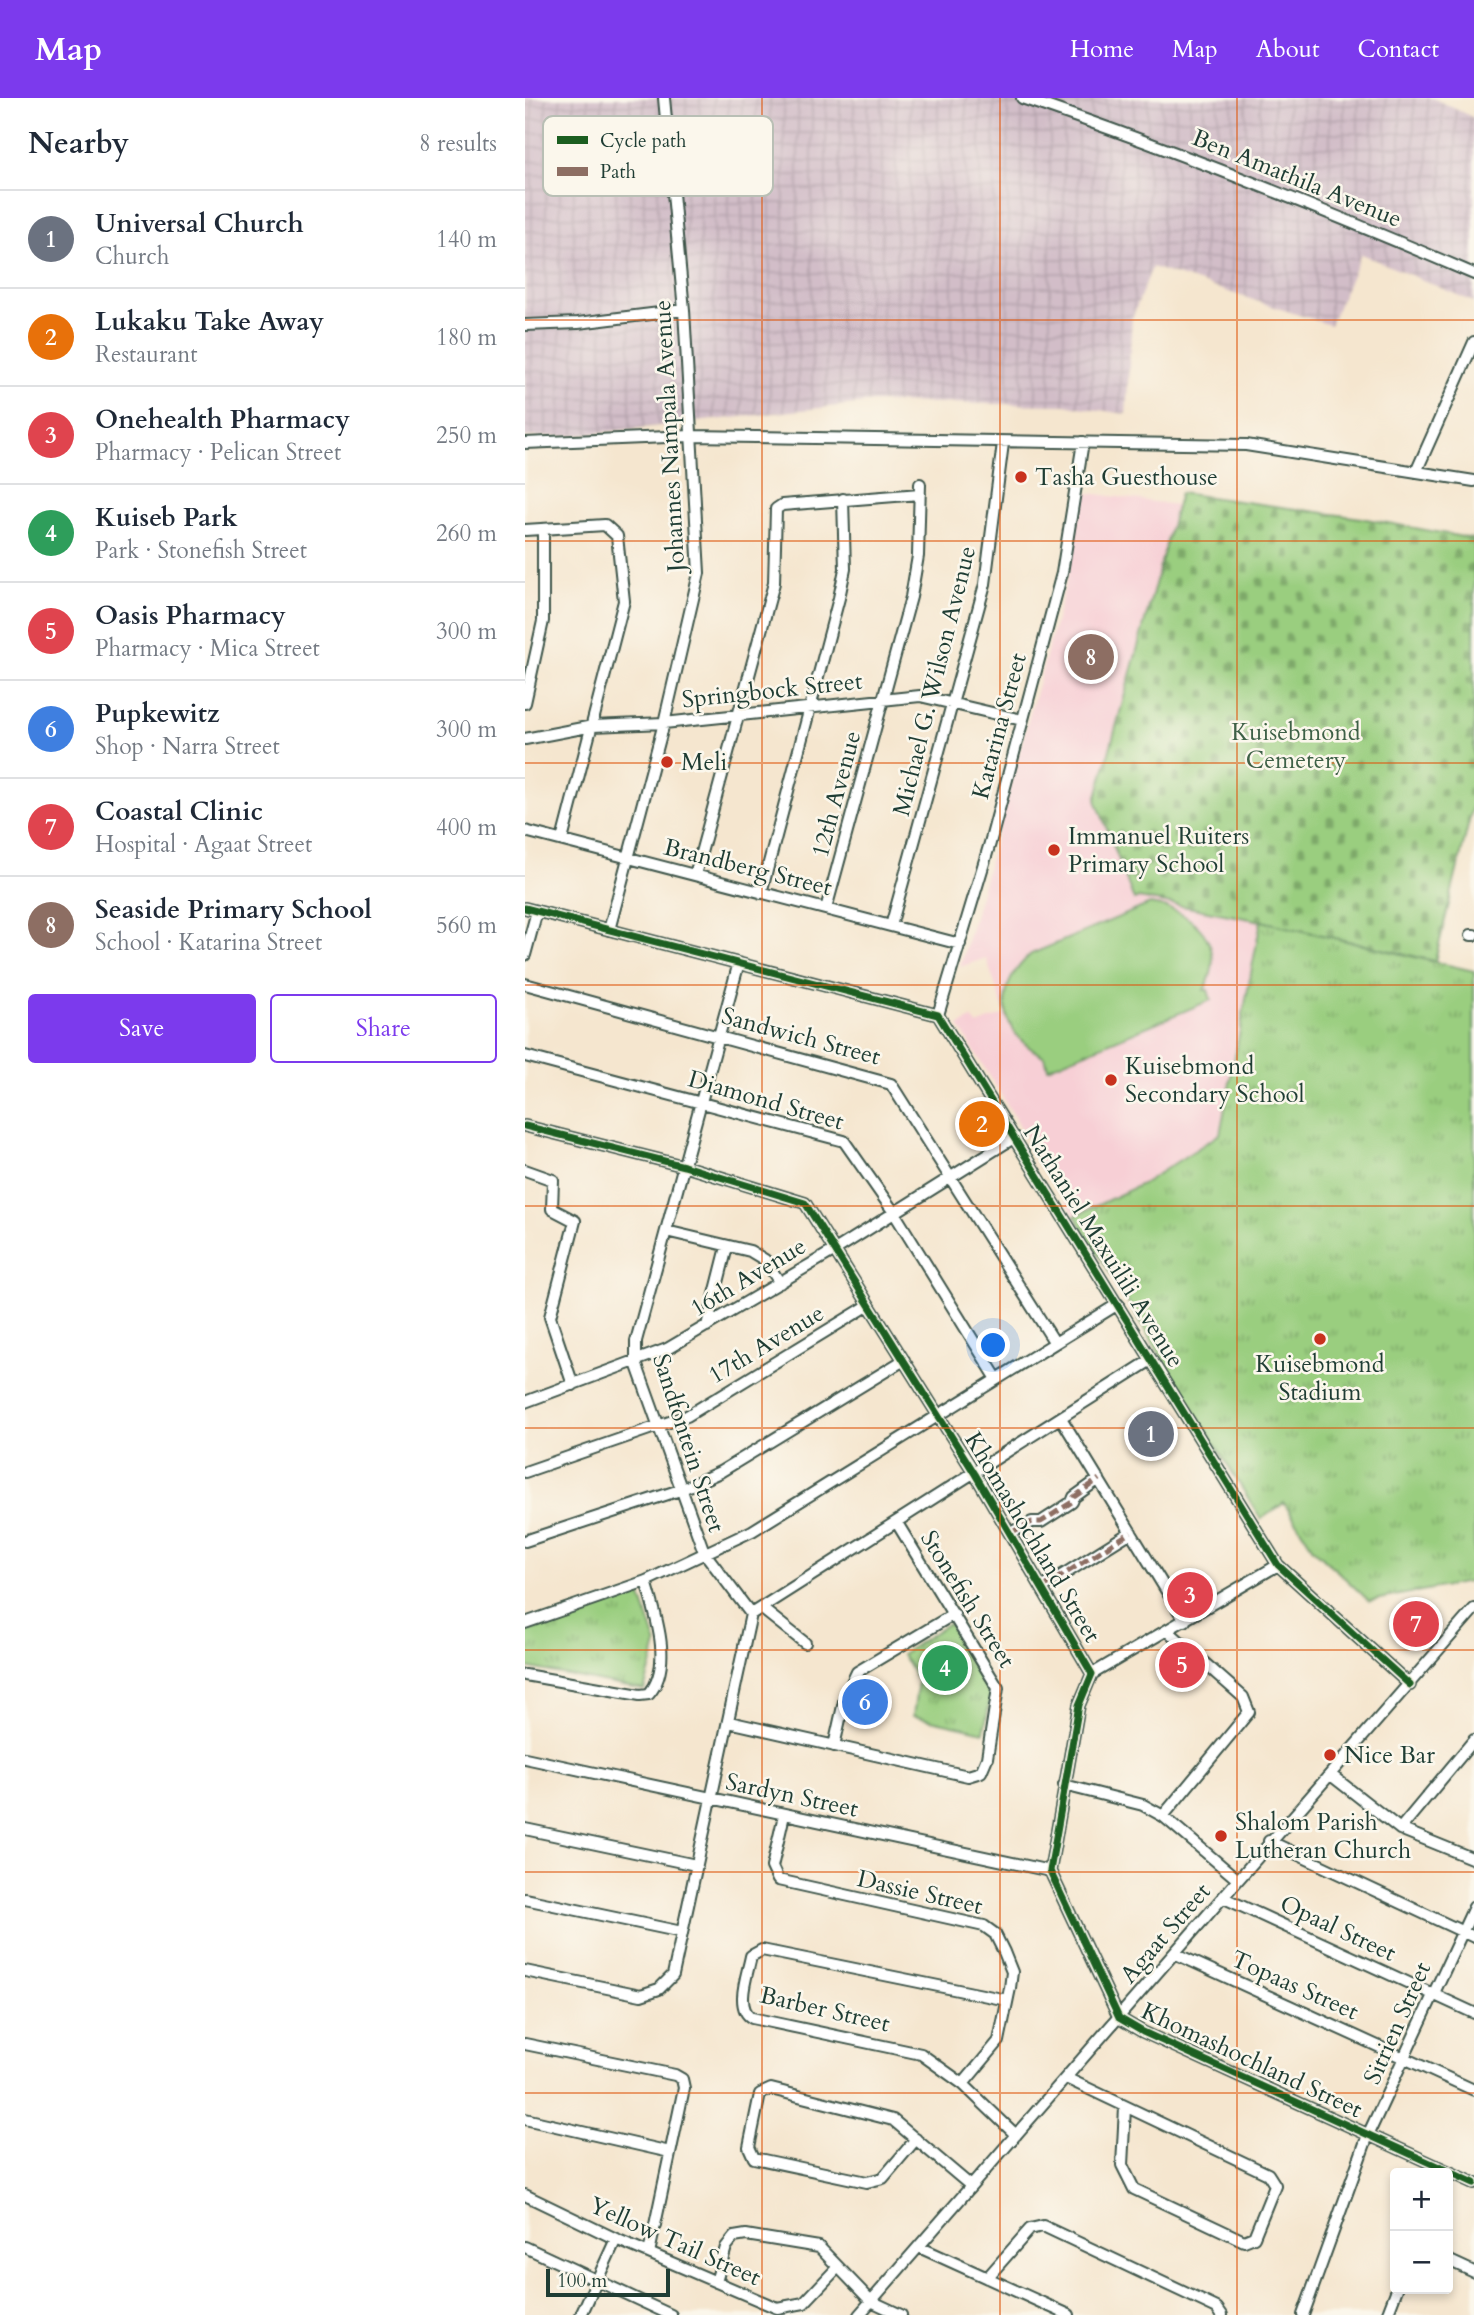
<!DOCTYPE html>
<html lang="en">
<head>
<meta charset="utf-8">
<style>
  :root { --surface:#fff; --page:#f6f6f7; --text:#1f2937; --muted:#747a83; --line:#e0e1e3; --accent:#7c3aed }
  body { margin:0; font-family:Cardo,serif; background:var(--page); color:var(--text) }
  .controls { position:absolute; right:21px; bottom:21px; display:grid; overflow:hidden; border-radius:7px; box-shadow:0 4px 10px #0003 }
  .controls button { width:63px; height:63px; display:grid; place-items:center; padding:0; border:0; border-bottom:2px solid var(--line); background:var(--surface); color:var(--text); font:35px sans-serif }
  .scale { position:absolute; left:21px; bottom:18px; width:124px; box-sizing:border-box; padding-left:7px; border:4px solid #1f3d34; border-top:0; font-size:19px; line-height:24px; white-space:nowrap; color:#1f3d34; -webkit-text-stroke:5px #fbf7ec; paint-order:stroke }
  .you { position:absolute; left:469px; top:1248px; width:24px; height:24px; margin:-18px; border:5px solid #fff; border-radius:50%; background:#1a73e8; box-shadow:0 0 0 10px #1a73e833 }
  .badge { display:grid; place-items:center; width:46px; height:46px; border-radius:50%; background:var(--accent); color:#fff; font-size:23px; font-weight:700 }
  .pin { position:absolute; translate:-50% -50%; border:4px solid #fff; box-shadow:0 2px 7px #0006 }
  .list { margin:0; padding:0; list-style:none }
  h2 { display:flex; justify-content:space-between; align-items:center; height:91px; margin:0; padding:0 28px; font-size:30px }
  h2 small { font-size:23px; font-weight:400; color:var(--muted) }
  .list li { display:grid; grid-template-columns:46px 1fr auto; gap:21px; align-items:center; box-sizing:border-box; height:98px; padding:0 28px; border-top:2px solid var(--line) }
  .list b { display:block; font-size:26px; white-space:nowrap }
  .list p { margin:0; font-size:23px; white-space:nowrap; color:var(--muted) }
  .list em { font-size:23px; font-style:normal; color:var(--muted) }
  .actions { display:flex; gap:14px; padding:21px 28px }
  .actions a { flex:1; padding:16px 0; border:2px solid var(--accent); border-radius:7px; text-align:center; font-size:24px; color:var(--accent) }
  .actions .main { background:var(--accent); color:#fff }
  .map { position:relative; flex:none; width:949px; height:2217px; overflow:hidden }
  header { display:flex; align-items:center; gap:42px; box-sizing:border-box; height:98px; padding:0 35px; background:var(--accent); color:#fff }
  header strong { font-size:33px }
  nav { display:flex; gap:38px; margin-inline-start:auto; font-size:24px }
  main { display:flex }
  aside { flex:1; background:var(--surface) }
  .map>svg:first-child { display:block }
  .built { fill:#f7cfd5 }
  .industrial { fill:url(#industrial-grid) }
  .grass { fill:#9ace7f; stroke:#5c865a; stroke-width:2 }
  .cemetery { fill:url(#cemetery-stones); stroke:#5c865a; stroke-width:2 }
  .park { fill:url(#park-tufts); stroke:#5c865a; stroke-width:2 }
  .lines { fill:none; stroke-linecap:round; stroke-linejoin:round }
  .minor-casing { stroke:#3f564b; stroke-width:14 }
  .minor { stroke:#fff; stroke-width:10 }
  .quiet { stroke:#8d6e63; stroke-width:5; stroke-dasharray:10 5; stroke-linecap:butt }
  .cycleway-casing { stroke:#fbf7ec; stroke-width:11 }
  .cycleway { stroke:#1b5e20; stroke-width:7 }
  .grid { fill:none; stroke:#de580e; stroke-width:2; stroke-opacity:0.55 }
  .poi-dot { fill:#c8321e; stroke:#fbf7ec; stroke-width:2.5 }
  .labels { text-anchor:middle; stroke-width:5; stroke-linejoin:round; paint-order:stroke }
  .street-label { font-size:24px; fill:#1f3d34; stroke:#fbf7ec }
  .poi-label { font-size:24px; fill:#1f3d34; stroke:#fbf7ec; text-anchor:start }
  .park-label { font-size:24px; fill:#3e6147; stroke:#fbf7ec }
  .key { fill:#fbf7ec; stroke:#b9bfb5; stroke-width:2 }
  .key-label { font-size:19px; fill:#1f3d34 }
</style>
</head>
<body>
<header>
<strong>Map</strong>
<nav><a>Home</a><a>Map</a><a>About</a><a>Contact</a></nav>
</header>
<main>
<aside>
<h2>Nearby<small>8 results</small></h2>
<ul class="list">
<li><span class="badge" style="background:#6b7280">1</span><div><b>Universal Church</b><p>Church</p></div><em>140 m</em></li>
<li><span class="badge" style="background:#e8710a">2</span><div><b>Lukaku Take Away</b><p>Restaurant</p></div><em>180 m</em></li>
<li><span class="badge" style="background:#e0444e">3</span><div><b>Onehealth Pharmacy</b><p>Pharmacy · Pelican Street</p></div><em>250 m</em></li>
<li><span class="badge" style="background:#2e9e5b">4</span><div><b>Kuiseb Park</b><p>Park · Stonefish Street</p></div><em>260 m</em></li>
<li><span class="badge" style="background:#e0444e">5</span><div><b>Oasis Pharmacy</b><p>Pharmacy · Mica Street</p></div><em>300 m</em></li>
<li><span class="badge" style="background:#3f7fe0">6</span><div><b>Pupkewitz</b><p>Shop · Narra Street</p></div><em>300 m</em></li>
<li><span class="badge" style="background:#e0444e">7</span><div><b>Coastal Clinic</b><p>Hospital · Agaat Street</p></div><em>400 m</em></li>
<li><span class="badge" style="background:#8d6e63">8</span><div><b>Seaside Primary School</b><p>School · Katarina Street</p></div><em>560 m</em></li>
</ul>
<div class="actions"><a class="main">Save</a><a>Share</a></div>
</aside>
<div class="map">
<svg width="949" height="2217" viewBox="0 0 949 2217">
  <defs>
    <pattern id="industrial-grid" width="8" height="8" patternUnits="userSpaceOnUse" patternTransform="scale(1.75)"><rect width="8" height="8" fill="#d2bdc8"/><path d="M0 4h8M4 0v8" fill="none" stroke="#b4a3ac"/></pattern>
    <pattern id="cemetery-stones" width="16" height="16" patternUnits="userSpaceOnUse" patternTransform="scale(1.75)"><rect width="16" height="16" fill="#9ace7f"/><path d="M2 7V4a2 2 0 0 1 4 0v3zM10 15v-3a2 2 0 0 1 4 0v3z" fill="#7da869"/></pattern>
    <pattern id="park-tufts" width="24" height="20" patternUnits="userSpaceOnUse" patternTransform="scale(1.75)"><rect width="24" height="20" fill="#9ace7f"/><path d="M3 7l-1-3M5 7V3M7 7l1-3M15 17l-1-3M17 17v-4M19 17l1-3" fill="none" stroke="#7da869"/></pattern>
  </defs>
  <rect width="100%" height="100%" fill="#fbf7ec"/>
  <filter id="ink" filterUnits="userSpaceOnUse"><feTurbulence type="fractalNoise" baseFrequency=".0143" numOctaves="2"/><feDisplacementMap in="SourceGraphic" scale="14" xChannelSelector="R" yChannelSelector="G"/><feConvolveMatrix kernelMatrix="1 2 1 2 8 2 1 2 1" color-interpolation-filters="sRGB"/></filter>
  <filter id="wash" filterUnits="userSpaceOnUse"><feTurbulence type="fractalNoise" baseFrequency=".00686" numOctaves="4" result="noise"/><feDisplacementMap in="SourceGraphic" scale="28" xChannelSelector="R" yChannelSelector="G"/><feGaussianBlur stdDeviation="1.57" result="paint"/><feColorMatrix in="noise" values="0 0 0 0 0 0 0 0 0 0 0 0 0 0 0 0 0 1.4 0 .05"/><feComposite in="paint" operator="in"/></filter>
  <g filter="url(#wash)">
    <rect width="100%" height="100%" fill="#f5e6cf"/>
    <path class="built" d="M556 394 651 407 571 702 614 800 736 823 695 1036 619 1085 550 1118 434 928 447 920 452 927 480 916 461 860 435 869 543 478Z"/>
    <path class="industrial" d="M0 0H908L949 20V204L836 156 805 227 627 169 607 220 601 316 540 307 349 304 44 338 0 339Z"/>
    <path class="grass" d="M625 806C669 812 705 848 679 892H683L686 902 523 970 520 959C473 935 467 891 506 856Z"/>
    <path class="cemetery" d="M655 395 836 420 949 441V703L910 863 736 823 614 800 609 802 571 702Z"/>
    <path class="park" d="M736 823 949 873V1483L844 1503 788 1450 759 1405 736 1421 550 1118 619 1085 695 1036Z
      M115 1495 132 1547 119 1592 0 1569V1534Z
      M422 1526 432 1531 467 1590 459 1634 388 1618 393 1583 377 1556Z"/>
  </g>
  <g filter="url(#ink)">
    <g class="lines">
      <g class="minor-casing">
        <path id="minor" d="M497 0C651 52 800 112 949 176
          M0 227 53 225 159 212
          M0 345 166 338 721 347 949 383
          M891 374 949 244
          M0 432 80 427 92 438 99 503 37 742
          M0 605 18 523V431
          M0 641 68 628 139 625 395 598 497 622
          M0 733 435 846
          M170 777 249 485 251 411 257 407 395 396
          M236 795 314 500 320 471 318 401
          M0 810 413 917 753 1467 885 1587
          M301 811 386 499 393 458 395 386
          M366 828 460 486 478 345
          M84 832 139 625 174 475 159 212 139 0
          M946 837H949
          M0 857 12 813
          M213 868 111 1243V1265L179 1454 226 1516
          M0 886 366 986 530 1245
          M413 917 465 745 537 475 558 344
          M0 958 319 1043 368 1113 472 1281
          M0 1028 159 1068 280 1105 450 1376 567 1576 554 1607 525 1773 594 1920 618 1934 949 2085
          M0 1072 28 1082 27 1111 50 1123 25 1219 48 1287
          M141 1133 225 1153 240 1162 255 1185
          M182 1228 202 1149
          M0 1304 142 1251 310 1152 490 1039
          M536 1320 660 1523
          M0 1374 162 1318 344 1207
          M485 1435 507 1424H516L547 1404 549 1399 574 1381
          M0 1443 155 1392 195 1374 379 1262
          M517 1490 606 1434
          M236 1510 280 1545
          M226 1516 626 1262
          M0 1525 121 1483 227 1433 593 1206
          M567 1576 753 1467
          M0 1577 115 1597 124 1596C149 1567 130 1515 121 1483
          M204 1624 443 1678 456 1674 462 1660 473 1590 372 1425
          M309 1648 320 1599 332 1574 429 1516
          M0 1660 525 1773
          M806 1677 875 1731 949 1761
          M539 1687 618 1707 638 1718 712 1781
          M259 1717 247 1769 253 1782 459 1828 470 1836 479 1854 487 1874 485 1890 474 1943 438 1986
          M638 1718 724 1614 718 1599 643 1533
          M0 1731 171 1767
          M875 1731 949 1642
          M744 1743 949 1839
          M699 1800 949 1915
          M0 1801 157 1834
          M651 1856 949 1992
          M0 1873 116 1897 134 1891 148 1877 226 1516
          M482 1902 237 1852 226 1858C223 1875 209 1910 227 1920L396 1956 438 1986 491 2037
          M0 1946 150 1977 157 1981 159 1990 124 2155
          M541 1980 743 2076 750 2087 729 2139 719 2143 609 2091 597 2067 600 2010
          M0 2021 145 2054
          M391 2041 358 2080 342 2084 229 2060 224 2049 235 1996 246 1991 368 2022 446 2088
          M0 2097 91 2141 252 2210 279 2205 313 2169
          M0 2149 146 2217
          M394 2149 544 2217
          M923 2162 949 2174
          M462 2180 505 2131 518 2128 692 2210 697 2217
          M191 2184 201 2149 209 2139 221 2137 294 2149 346 2203 376 2217
          M56 2217 91 2141
          M334 2217 949 1511
          M778 2217 843 2037 949 1809
          M862 2217 872 2191"/>
      </g>
      <use href="#minor" class="minor"/>
      <path class="quiet" d="M485 1435 507 1424H516L547 1404 549 1399 574 1381
        M517 1490 606 1434"/>
      <g class="cycleway-casing">
        <path id="cycleway" d="M0 810 413 917 753 1467 885 1587
          M0 1028 159 1068 280 1105 450 1376 567 1576 554 1607 525 1773 594 1920 618 1934 949 2085"/>
      </g>
      <use href="#cycleway" class="cycleway"/>
    </g>
  </g>
  <path class="grid" d="M237 0V2217M475 0V2217M712 0V2217M0 222H949M0 443H949M0 665H949M0 887H949M0 1108H949M0 1330H949M0 1552H949M0 1774H949M0 1995H949"/>
  <g class="poi-dot">
    <circle cx="496" cy="379" r="7"/>
    <circle cx="142" cy="664" r="7"/>
    <circle cx="529" cy="752" r="7"/>
    <circle cx="586" cy="982" r="7"/>
    <circle cx="795" cy="1241" r="7"/>
    <circle cx="805" cy="1657" r="7"/>
    <circle cx="696" cy="1738" r="7"/>
  </g>
  <g class="labels">
    <g class="street-label">
      <text transform="translate(772 80) rotate(22)" y="8">Ben Amathila Avenue</text>
      <text transform="translate(144 338) rotate(-93)" y="8">Johannes Nampala Avenue</text>
      <text transform="translate(409 583) rotate(-76)" y="8">Michael G. Wilson Avenue</text>
      <text transform="translate(247 592) rotate(-6)" y="8">Springbock Street</text>
      <text transform="translate(474 628) rotate(-75)" y="8">Katarina Street</text>
      <text transform="translate(311 696) rotate(-75)" y="8">12th Avenue</text>
      <text transform="translate(223 769) rotate(14)" y="8">Brandberg Street</text>
      <text transform="translate(276 938) rotate(15)" y="8">Sandwich Street</text>
      <text transform="translate(241 1002) rotate(16)" y="8">Diamond Street</text>
      <text transform="translate(579 1148) rotate(58)" y="8">Nathaniel Maxuilili Avenue</text>
      <text transform="translate(223 1179) rotate(-31)" y="8">16th Avenue</text>
      <text transform="translate(241 1246) rotate(-31)" y="8">17th Avenue</text>
      <text transform="translate(164 1345) rotate(72)" y="8">Sandfontein Street</text>
      <text transform="translate(508 1439) rotate(59)" y="8">Khomashochland Street</text>
      <text transform="translate(443 1501) rotate(58)" y="8">Stonefish Street</text>
      <text transform="translate(267 1697) rotate(12)" y="8">Sardyn Street</text>
      <text transform="translate(395 1794) rotate(13)" y="8">Dassie Street</text>
      <text transform="translate(813 1830) rotate(25)" y="8">Opaal Street</text>
      <text transform="translate(640 1835) rotate(-49)" y="8">Agaat Street</text>
      <text transform="translate(770 1887) rotate(24)" y="8">Topaas Street</text>
      <text transform="translate(300 1911) rotate(13)" y="8">Barber Street</text>
      <text transform="translate(872 1925) rotate(-66)" y="8">Sitrien Street</text>
      <text transform="translate(727 1962) rotate(25)" y="8">Khomashochland Street</text>
      <text transform="translate(150 2143) rotate(24)" y="8">Yellow Tail Street</text>
    </g>
    <g class="poi-label">
      <text x="510" y="387">Tasha Guesthouse</text>
      <text x="156" y="672">Meli</text>
      <text x="543" y="746">Immanuel Ruiters<tspan x="543" dy="28">Primary School</tspan></text>
      <text x="600" y="976">Kuisebmond<tspan x="600" dy="28">Secondary School</tspan></text>
      <text x="795" y="1274" text-anchor="middle">Kuisebmond<tspan x="795" dy="28">Stadium</tspan></text>
      <text x="819" y="1665">Nice Bar</text>
      <text x="710" y="1732">Shalom Parish<tspan x="710" dy="28">Lutheran Church</tspan></text>
    </g>
    <g class="park-label">
      <text x="771" y="642">Kuisebmond<tspan x="771" dy="28">Cemetery</tspan></text>
    </g>
  </g>
  <rect x="18" y="18" width="230" height="80" rx="10" class="key"/>
  <rect x="32" y="38" width="31" height="8" fill="#1b5e20"/>
  <rect x="32" y="69" width="31" height="9" fill="#8d6e63"/>
  <g class="key-label">
    <text x="75" y="49">Cycle path</text>
    <text x="75" y="80">Path</text>
  </g>
</svg>
<div class="controls">
<button>+</button>
<button>−</button>
</div>
<div class="scale">100 m</div>
<div class="you"></div>
<div class="pin badge" style="left:626px;top:1336px;background:#6b7280">1</div>
<div class="pin badge" style="left:457px;top:1026px;background:#e8710a">2</div>
<div class="pin badge" style="left:665px;top:1497px;background:#e0444e">3</div>
<div class="pin badge" style="left:420px;top:1570px;background:#2e9e5b">4</div>
<div class="pin badge" style="left:657px;top:1567px;background:#e0444e">5</div>
<div class="pin badge" style="left:340px;top:1604px;background:#3f7fe0">6</div>
<div class="pin badge" style="left:891px;top:1526px;background:#e0444e">7</div>
<div class="pin badge" style="left:566px;top:559px;background:#8d6e63">8</div>
</div>
</main>
</body>
</html>
